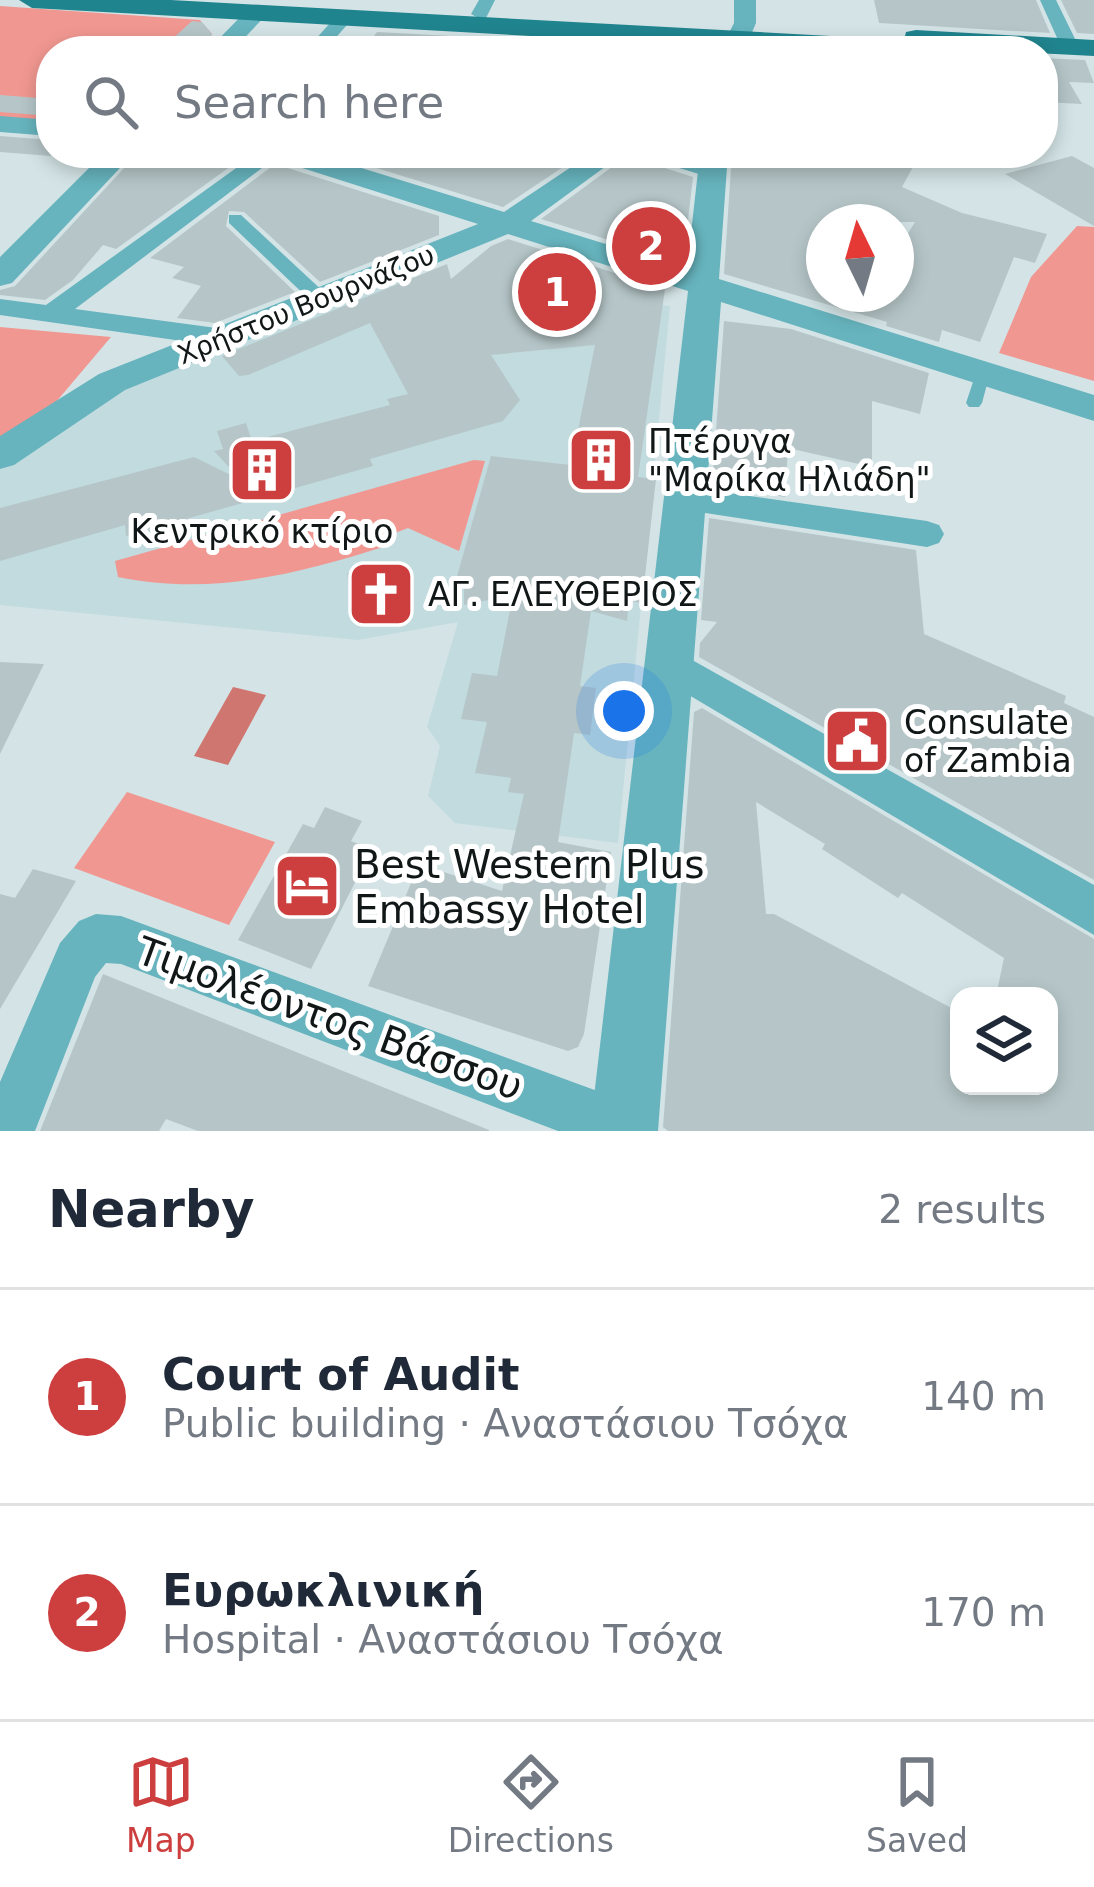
<!DOCTYPE html>
<html lang="en">
<head>
<meta charset="utf-8">
<style>
  :root { --surface:#fff; --page:#f6f6f7; --text:#1f2937; --muted:#747a83; --line:#e0e1e3; --accent:#cd3e3f }
  body { margin:0; font-family:"DejaVu Sans",sans-serif; background:var(--page); color:var(--text) }
  .controls { position:absolute; right:36px; bottom:36px; display:grid; overflow:hidden; border-radius:24px; box-shadow:0 6px 18px #0003 }
  .controls button { width:108px; height:108px; display:grid; place-items:center; padding:0; border:0; border-bottom:3px solid var(--line); background:var(--surface); color:var(--text); font:60px sans-serif }
  .compass { position:absolute; left:806px; top:204px; width:108px; height:108px; border-radius:50%; background:var(--surface); box-shadow:0 6px 18px #0003; rotate:355deg }
  .you { position:absolute; left:624px; top:711px; width:42px; height:42px; margin:-30px; border:9px solid #fff; border-radius:50%; background:#1a73e8; box-shadow:0 0 0 18px #1a73e833 }
  .badge { display:grid; place-items:center; width:78px; height:78px; border-radius:50%; background:var(--accent); color:#fff; font-size:39px; font-weight:700 }
  .pin { position:absolute; translate:-50% -50%; border:6px solid #fff; box-shadow:0 3px 12px #0006 }
  .list { margin:0; padding:0; list-style:none }
  h2 { display:flex; justify-content:space-between; align-items:center; height:156px; margin:0; padding:0 48px; font-size:51px }
  h2 small { font-size:39px; font-weight:400; color:var(--muted) }
  .list li { display:grid; grid-template-columns:78px 1fr auto; gap:36px; align-items:center; box-sizing:border-box; height:216px; padding:0 48px; border-top:3px solid var(--line) }
  .list b { display:block; font-size:45px; white-space:nowrap }
  .list p { margin:0; font-size:39px; white-space:nowrap; color:var(--muted) }
  .list em { font-size:39px; font-style:normal; color:var(--muted) }
  .icon { flex:none; width:66px; height:66px; fill:none; stroke:currentColor; stroke-width:2; stroke-linecap:round; stroke-linejoin:round }
  .map { position:relative; flex:none; width:1094px; height:1131px; overflow:hidden }
  .search { position:absolute; background:var(--surface); box-shadow:0 6px 18px #0003; left:36px; right:36px; top:36px; height:132px; display:flex; align-items:center; gap:30px; box-sizing:border-box; padding:0 42px; border-radius:48px; color:var(--muted); font-size:45px }
  .sheet { height:588px; background:var(--surface) }
  nav { display:flex; justify-content:space-around; align-items:center; box-sizing:border-box; height:168px; border-top:3px solid var(--line); background:var(--surface); font-size:33px; color:var(--muted) }
  nav a { display:grid; justify-items:center; gap:6px }
  nav .on { color:var(--accent) }
  .map>svg:first-child { display:block }
  .built { fill:#c1dbde }
  .green { fill:#f19791 }
  .water { fill:#cf7671 }
  .building { fill:#b6c6c8; fill-rule:evenodd }
  .lines { fill:none; stroke-linecap:round; stroke-linejoin:round }
  .service { fill:#67b4be; fill-rule:evenodd }
  .pedestrian { fill:#67b4be; fill-rule:evenodd }
  .minor { fill:#67b4be; fill-rule:evenodd }
  .tertiary { fill:#67b4be; fill-rule:evenodd }
  .primary { fill:#20848e; fill-rule:evenodd }
  .labels { text-anchor:middle; stroke-width:10; stroke-linejoin:round; paint-order:stroke }
  .far-street-label { font-size:27px; fill:#111717; stroke:#fff }
  .poi-label { font-size:33px; fill:#111717; stroke:#fff; text-anchor:start }
  .near-poi-label { font-size:39px; fill:#111717; stroke:#fff; text-anchor:start }
  .near-street-label { font-size:39px; fill:#111717; stroke:#fff }
</style>
</head>
<body>
<div class="map">
<svg width="1094" height="1131" viewBox="0 0 1094 1131">
  <rect width="100%" height="100%" fill="#d4e4e6"/>
  <path class="built" d="M398 276 415 304 477 356 572 347 600 299 670 306 618 843 455 823 428 796 440 746 427 727 458 622 358 640 0 605V469L124 385Z"/>
  <path class="green" d="M0 6 200 20 212 34 203 51H51V122L0 121Z
    M1077 226 1094 227V381L999 353 1031 277Z
    M0 327 111 337 56 402 0 447Z
    M474 460 485 461 459 551 408 528 395 533 383 547C295 575 209 596 118 577L115 561Z
    M127 792 275 842 229 925 74 868Z"/>
  <path class="water" d="M233 687 266 695 228 765 194 756Z"/>
  <path class="building" d="M874 0H1036L1050 33 879 23Z
    M1061 0H1094V34L1077 33Z
    M192 21 202 22 212 34 202 51H159Z
    M377 32 580 43 592 51 533 47 532 51H362Z
    M1043 58 1085 60 1094 83 1069 82 1082 104 1043 102Z
    M0 95 51 99V116L0 112Z
    M0 136 51 140V156L0 152Z
    M138 153H249L116 249 103 245 73 280 45 300 0 295V290L15 286Z
    M328 153H584L503 207Z
    M732 153 919 156 902 187 962 213 1047 234 1035 263 1014 257 980 342 942 330 939 342 886 326 887 322 724 274ZM824 222H915L896 253V294H824Z
    M627 156 693 177 683 263 541 219Z
    M1072 156 1094 168V226L1005 174Z
    M275 164 439 216V235L320 282 244 212 229 211 226 226 295 292 215 323 177 318 201 286 172 278 184 267 150 258Z
    M508 239 665 289 638 477 656 479 642 603 629 601 627 621 591 611 580 686 596 688 590 735 574 733 558 842 611 852 584 1034 578 1047 568 1051 368 986 419 864 502 891 524 794 508 792 511 778 475 773 487 722 461 719 472 673 497 676 513 595 464 605V589L454 587 491 456 571 465 595 345 491 355 520 400 503 421 370 459 373 466 126 536 125 525 0 561V508L194 457 241 480 214 451 223 449 217 431 246 423 252 441 390 405 387 399 408 394 370 323 248 375 239 376 222 356 447 264 451 279 491 246Z
    M724 321 791 329 929 373 920 414 872 401V467L788 448 785 497 712 486Z
    M709 518 916 550 924 634 1066 696 1064 703 1094 717V880L699 657 700 643 717 622 701 620Z
    M376 566 378 575 401 570 408 603 353 614 347 573Z
    M0 662 44 664 0 754Z
    M702 708 1094 939V1131H668L663 1127 694 712ZM756 802 825 844 822 849 898 898 902 893 1004 958 996 996H1049V1086H959V1012L774 914H766Z
    M325 807 362 821 351 841 372 849 311 969 238 940 303 824 314 828Z
    M33 869 76 881 0 1009V894L15 898Z
    M103 974 489 1130V1131H198L166 1119 159 1131H40Z"/>
  <g class="lines">
    <path class="service" d="M983 368 990 373 982 403 979 407H969L966 403 976 373Z"/>
    <path class="pedestrian" d="M229 215H241L327 295V303H313L229 223Z"/>
    <path class="minor" d="M479 0H495L486 18 480 19 471 14Z
      M1040 0H1056L1079 47 1077 51H1063Z
      M339 13 354 17 324 51H305Z
      M257 153H282L75 309 224 329 234 332 238 338 234 344 224 347 0 315V299L46 305Z
      M630 153H667L723 171 712 178Z
      M951 153H1004L982 166Z
      M685 487 927 521 939 525 944 534 939 543 927 547 673 508 668 499 673 490Z
      M669 647 1094 885V935L655 675 649 663 655 651Z
      M96 914 121 916 630 1103 649 1112 658 1131H558L121 964 106 963 95 977 35 1131H0V1082L60 943 79 921Z"/>
    <path class="tertiary" d="M734 0H756V23L744 51H720L734 23Z
      M257 6 268 13 232 51H207L249 8Z
      M0 116 51 120V136L0 132Z
      M104 153H134L12 283 0 286V257Z
      M270 153H313L504 212 592 153H624L531 221 687 269 700 153H728L719 279 1094 395V421L721 302 658 1131H590L688 291 508 234 125 390 14 465 0 469V436L99 374 478 224 274 159Z"/>
    <path class="primary" d="M19 0H171L904 40 906 32 916 30 1094 40V56L961 49 800 51 32 8Z"/>
  </g>
  <defs>
    <g id="building-square" transform="scale(3.45)"><rect x="-9" y="-9" width="18" height="18" rx="4" fill="#cd3e3f" stroke="#fff"/><path d="M-4-6H4V6H1V3H-1V6H-4ZM-2.5-4.3h1.7v1.8h-1.7ZM.8-4.3h1.7v1.8H.8ZM-2.5-1h1.7V.8h-1.7ZM.8-1h1.7V.8H.8Z" fill="#fff"/></g>
    <g id="church-square" transform="scale(3.45)"><rect x="-9" y="-9" width="18" height="18" rx="4" fill="#cd3e3f" stroke="#fff"/><path d="M-1.2-6h2.4v3.5h3.3v2.4h-3.3V6h-2.4V-.1h-3.3v-2.4h3.3Z" fill="#fff"/></g>
    <g id="civic-square" transform="scale(3.45)"><rect x="-9" y="-9" width="18" height="18" rx="4" fill="#cd3e3f" stroke="#fff"/><path d="M-.6-6.5H3V-4.5H.6V-3L4-1V1h2V6H-6V1h2V-1L-.6-3ZM-1.2 2.5V6h2.4V2.5Z" fill="#fff"/></g>
    <g id="hotel-square" transform="scale(3.45)"><rect x="-9" y="-9" width="18" height="18" rx="4" fill="#cd3e3f" stroke="#fff"/><path d="M-6-4.5h1.5V1H6V5H4.5V3h-9V5H-6ZM-4 0a1.8 1.8 0 1 1 3.6 0ZM.5 0V-2.5h3Q6-2.5 6 0Z" fill="#fff"/></g>
  </defs>
  <g fill-rule="evenodd">
    <use href="#building-square" x="601" y="460"/>
    <use href="#building-square" x="262" y="470"/>
    <use href="#church-square" x="381" y="594"/>
    <use href="#civic-square" x="857" y="741"/>
    <use href="#hotel-square" x="307" y="886"/>
  </g>
  <g class="labels">
    <g class="far-street-label">
      <text transform="translate(306 305) rotate(-22)" y="9">Χρήστου Βουρνάζου</text>
    </g>
    <g class="poi-label">
      <text x="648" y="453">Πτέρυγα<tspan x="648" dy="38">"Μαρίκα Ηλιάδη"</tspan></text>
      <text x="262" y="543" text-anchor="middle">Κεντρικό κτίριο</text>
      <text x="428" y="606">ΑΓ. ΕΛΕΥΘΕΡΙΟΣ</text>
      <text x="904" y="734">Consulate<tspan x="904" dy="38">of Zambia</tspan></text>
    </g>
    <g class="near-poi-label">
      <text x="354" y="878">Best Western Plus<tspan x="354" dy="45">Embassy Hotel</tspan></text>
    </g>
    <g class="near-street-label">
      <text transform="translate(330 1018) rotate(20)" y="14">Τιμολέοντος Βάσσου</text>
    </g>
  </g>
</svg>
<div class="controls">
<button><svg class="icon" aria-label="layers" viewBox="0 0 24 24"><path d="M12 4l9 5-9 5-9-5zM3 14l9 5 9-5"/></svg></button>
</div>
<svg class="compass" viewBox="-18 -18 36 36"><path d="M0-13l5 13h-10z" fill="#e53935"/><path d="M0 13l5-13h-10z" fill="#747a83"/></svg>
<div class="you"></div>
<div class="pin badge" style="left:557px;top:292px">1</div>
<div class="pin badge" style="left:651px;top:246px">2</div>
<div class="search"><svg class="icon" aria-label="search" viewBox="0 0 24 24"><circle cx="10" cy="10" r="6"/><path d="M15 15l6 6"/></svg>Search here</div>
</div>
<section class="sheet">
<h2>Nearby<small>2 results</small></h2>
<ul class="list">
<li><span class="badge">1</span><div><b>Court of Audit</b><p>Public building · Αναστάσιου Τσόχα</p></div><em>140 m</em></li>
<li><span class="badge">2</span><div><b>Ευρωκλινική</b><p>Hospital · Αναστάσιου Τσόχα</p></div><em>170 m</em></li>
</ul>
</section>
<nav>
<a class="on"><svg class="icon" aria-label="map" viewBox="0 0 24 24"><path d="M3 6l6-2 6 2 6-2v14l-6 2-6-2-6 2zM9 4v14M15 6v14"/></svg>Map</a>
<a><svg class="icon" aria-label="directions" viewBox="0 0 24 24"><path d="M12 3l9 9-9 9-9-9zM9 14v-3h6M13 9l2 2-2 2"/></svg>Directions</a>
<a><svg class="icon" aria-label="saved" viewBox="0 0 24 24"><path d="M7 4h10v16l-5-4-5 4z"/></svg>Saved</a>
</nav>
</body>
</html>
